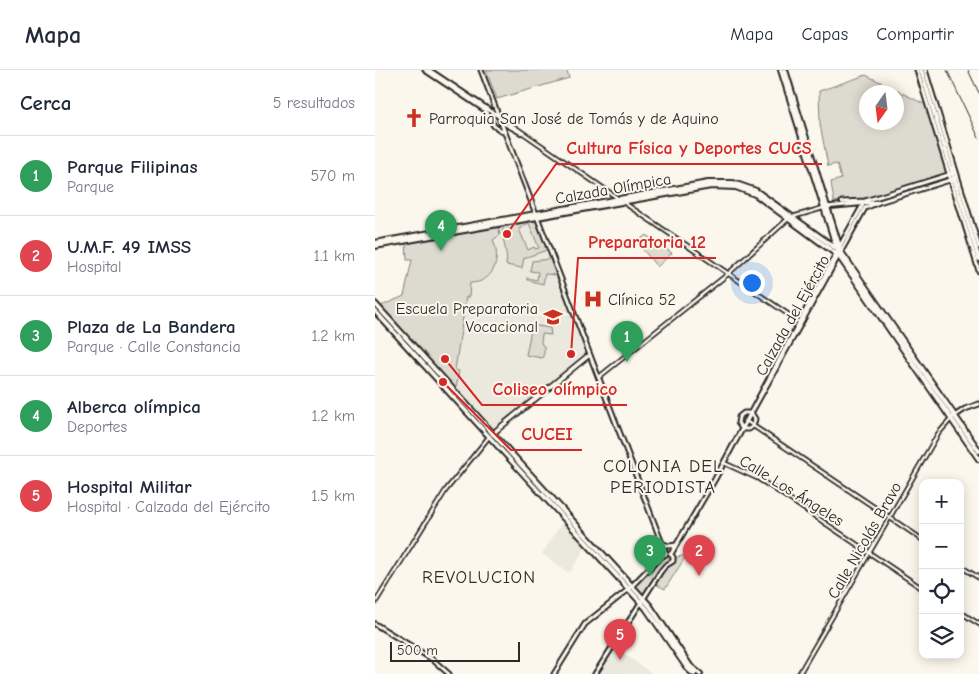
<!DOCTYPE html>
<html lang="es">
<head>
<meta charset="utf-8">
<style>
  :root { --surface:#fff; --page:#f2f2f3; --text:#1f2937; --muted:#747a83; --line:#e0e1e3; --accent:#2563eb }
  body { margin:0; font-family:"Comic Neue",sans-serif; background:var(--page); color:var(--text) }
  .controls { position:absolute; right:15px; bottom:15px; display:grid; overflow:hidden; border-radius:10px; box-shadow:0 2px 12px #0003 }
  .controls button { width:45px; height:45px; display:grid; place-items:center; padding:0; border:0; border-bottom:1px solid var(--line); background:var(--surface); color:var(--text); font:25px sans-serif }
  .compass { position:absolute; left:484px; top:15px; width:45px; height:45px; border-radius:50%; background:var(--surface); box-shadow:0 2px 12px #0003; rotate:194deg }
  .scale { position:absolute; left:15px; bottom:12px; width:130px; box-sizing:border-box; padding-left:5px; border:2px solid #2b2b2b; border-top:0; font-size:14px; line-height:18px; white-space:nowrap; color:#2b2b2b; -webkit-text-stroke:4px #fbf7ec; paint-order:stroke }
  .you { position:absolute; left:376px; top:212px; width:18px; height:18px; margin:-12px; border:4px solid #fff; border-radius:50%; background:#1a73e8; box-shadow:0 0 0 8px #1a73e833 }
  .badge { display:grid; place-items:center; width:32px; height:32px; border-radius:50%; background:var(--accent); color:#fff; font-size:16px; font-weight:700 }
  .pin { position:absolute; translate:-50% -41px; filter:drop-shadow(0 1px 2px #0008) }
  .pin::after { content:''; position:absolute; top:26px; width:18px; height:15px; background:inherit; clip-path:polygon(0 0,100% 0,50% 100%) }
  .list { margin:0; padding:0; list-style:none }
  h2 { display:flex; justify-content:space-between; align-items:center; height:65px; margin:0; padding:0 20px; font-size:21px }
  h2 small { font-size:16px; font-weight:400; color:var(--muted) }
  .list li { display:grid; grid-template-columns:32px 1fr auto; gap:15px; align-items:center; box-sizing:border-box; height:80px; padding:0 20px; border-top:1px solid var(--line) }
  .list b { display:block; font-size:19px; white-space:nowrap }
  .list p { margin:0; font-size:16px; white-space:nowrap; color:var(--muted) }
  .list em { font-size:16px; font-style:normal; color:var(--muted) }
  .icon { flex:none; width:28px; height:28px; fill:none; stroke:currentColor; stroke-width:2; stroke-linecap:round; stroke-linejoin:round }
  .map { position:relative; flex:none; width:604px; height:604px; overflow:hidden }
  header { display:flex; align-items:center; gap:30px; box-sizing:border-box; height:70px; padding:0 25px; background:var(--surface); border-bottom:1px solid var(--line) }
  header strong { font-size:24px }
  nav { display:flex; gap:28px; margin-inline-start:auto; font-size:18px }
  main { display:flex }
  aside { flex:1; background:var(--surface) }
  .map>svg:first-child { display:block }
  .built { fill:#ebe8de }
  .green { fill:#dddad0; stroke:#84827e; fill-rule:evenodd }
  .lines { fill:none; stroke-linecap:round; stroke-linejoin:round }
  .tertiary-casing { stroke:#2b2b2b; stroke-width:6 }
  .secondary-casing { stroke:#2b2b2b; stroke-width:7 }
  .primary-casing { stroke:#2b2b2b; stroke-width:8 }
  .tertiary { stroke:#fbf7ec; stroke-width:2.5 }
  .secondary { stroke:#fbf7ec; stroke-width:3 }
  .primary { stroke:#fbf7ec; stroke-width:4 }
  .rail { stroke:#2b2b2b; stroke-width:1 }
  .labels { text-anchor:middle; stroke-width:4; stroke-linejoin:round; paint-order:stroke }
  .poi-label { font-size:16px; fill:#2b2b2b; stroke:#fbf7ec; text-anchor:start }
  .street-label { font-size:16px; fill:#2b2b2b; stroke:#fbf7ec }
  .neighbourhood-label { font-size:18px; letter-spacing:1px; fill:#2b2b2b; stroke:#fbf7ec }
  .leader { fill:none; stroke:#d62828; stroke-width:2 }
  .callout-dot { fill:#d62828; stroke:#fbf7ec; stroke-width:2 }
  .callout-label { font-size:18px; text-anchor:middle; font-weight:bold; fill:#d62828; stroke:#fbf7ec; stroke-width:4; stroke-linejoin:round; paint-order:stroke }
</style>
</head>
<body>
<header>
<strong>Mapa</strong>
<nav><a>Mapa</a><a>Capas</a><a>Compartir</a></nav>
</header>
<main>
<aside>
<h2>Cerca<small>5 resultados</small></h2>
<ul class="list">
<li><span class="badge" style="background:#2e9e5b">1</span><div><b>Parque Filipinas</b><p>Parque</p></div><em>570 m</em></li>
<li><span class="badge" style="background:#e0444e">2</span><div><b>U.M.F. 49 IMSS</b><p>Hospital</p></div><em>1.1 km</em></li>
<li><span class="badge" style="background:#2e9e5b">3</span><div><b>Plaza de La Bandera</b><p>Parque · Calle Constancia</p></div><em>1.2 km</em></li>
<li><span class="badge" style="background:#2e9e5b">4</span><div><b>Alberca olímpica</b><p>Deportes</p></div><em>1.2 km</em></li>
<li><span class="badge" style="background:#e0444e">5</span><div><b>Hospital Militar</b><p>Hospital · Calzada del Ejército</p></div><em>1.5 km</em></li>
</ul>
</aside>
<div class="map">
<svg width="604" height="604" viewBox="0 0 604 604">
  <rect width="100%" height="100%" fill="#fbf7ec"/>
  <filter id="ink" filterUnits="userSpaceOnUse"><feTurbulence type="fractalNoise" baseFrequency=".02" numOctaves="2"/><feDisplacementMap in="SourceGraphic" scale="10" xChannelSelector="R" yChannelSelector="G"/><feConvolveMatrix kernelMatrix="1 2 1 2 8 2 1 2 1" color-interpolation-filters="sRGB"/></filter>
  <g filter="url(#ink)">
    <path class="built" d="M160 150 213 283 119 360 62 298 80 300 91 227H94L95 213H101L120 175 118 170 123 167V156Z
      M188 451 211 477 196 501 193 502 167 484Z
      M240 578 275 602 274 604H223Z"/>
    <path class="green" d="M111 0H192L194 8 122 29Z
      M491 5 551 35 572 103 488 129 459 132 456 112 466 109 462 94 453 96 445 54 444 21ZM492 22H522V52H492Z
      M160 150 172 180 149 188 147 198 131 195C134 181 124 166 129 155ZM154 153 164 178 160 179 159 177 153 180 144 159Z
      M123 156 125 165 118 170C127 190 118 213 95 213L94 227H91L80 300 84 301 81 319 6 236 29 226 37 190H32L31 173Z
      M271 165 297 183 282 197 262 172Z
      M175 189 181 205 170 204 168 214 152 210V208L162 210 163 202 155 201 157 191Z
      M157 255 175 258 176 265 167 264 166 273 169 277V284L167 288 151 285Z
      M291 485H295L296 490 288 495 268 526 259 516 283 490Z
      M307 486H311L290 519 280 514 290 498 299 494 302 487Z"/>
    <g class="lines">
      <g class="tertiary-casing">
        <path id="tertiary" d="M125 47 244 129
          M126 52 146 63
          M248 132 426 253
          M224 307 353 204 414 148 448 138
          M371 351 548 470
          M121 360 212 286
          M349 393 382 408 398 418 548 519
          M585 496 604 508
          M0 533 71 420 113 368 215 285
          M585 542 604 554
          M424 604 563 364 576 349"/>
      </g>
      <g class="secondary-casing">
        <path id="secondary" d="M50 0 110 40 119 56 129 62
          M54 0 123 46
          M106 0 291 484
          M542 0 604 201
          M550 0 604 177
          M467 132 490 131 576 104
          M450 137 504 132 578 109
          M465 176 490 131
          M578 347 590 339 604 334
          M366 357 363 353 364 347 369 343H374
          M369 359H374L378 356 380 349 377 344
          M359 374 490 138 504 132
          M288 474 295 476 301 475
          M296 484 340 409 462 182
          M0 554 57 589 74 604
          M179 604 210 554 254 519 284 488 291 484
          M220 604 286 501 290 496 298 491V487L295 484"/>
      </g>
      <g class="primary-casing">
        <path id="primary" d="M406 0 462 179
          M410 0 466 182 604 381
          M546 0 604 189
          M0 173 333 113H358L381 121 466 182
          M0 176 336 116 361 117 380 124 464 186 604 389
          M0 234 275 536 315 596 325 604
          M0 241 271 538 313 599 319 604"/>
      </g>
      <use href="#tertiary" class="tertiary"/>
      <use href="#secondary" class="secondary"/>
      <use href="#primary" class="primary"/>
      <path class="rail" d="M572 0 604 68
        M593 0 604 23
        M0 237 167 422"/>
    </g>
  </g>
  <defs>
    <g id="church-bare" transform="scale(1.5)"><path d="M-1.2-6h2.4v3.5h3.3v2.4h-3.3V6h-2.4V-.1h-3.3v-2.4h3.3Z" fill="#c8321e" stroke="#fbf7ec" stroke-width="2.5" paint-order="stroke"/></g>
    <g id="hospital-bare" transform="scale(1.5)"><path d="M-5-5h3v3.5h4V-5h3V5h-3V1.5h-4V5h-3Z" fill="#c8321e" stroke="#fbf7ec" stroke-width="2.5" paint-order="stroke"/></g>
    <g id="university-bare" transform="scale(1.5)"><path d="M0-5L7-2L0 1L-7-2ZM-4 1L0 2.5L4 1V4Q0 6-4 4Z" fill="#c8321e" stroke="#fbf7ec" stroke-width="2.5" paint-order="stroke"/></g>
  </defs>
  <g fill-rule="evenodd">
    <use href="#church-bare" x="39" y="48"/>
    <use href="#hospital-bare" x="218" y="229"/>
    <use href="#university-bare" x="178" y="247"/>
  </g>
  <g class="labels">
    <g class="poi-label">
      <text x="54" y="54">Parroquia San José de Tomás y de Aquino</text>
      <text x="233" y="235">Clínica 52</text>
      <text x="163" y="244" text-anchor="end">Escuela Preparatoria<tspan x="163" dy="18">Vocacional</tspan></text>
    </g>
    <g class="street-label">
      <text transform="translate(238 118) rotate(-10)" y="6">Calzada Olímpica</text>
      <text transform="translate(417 245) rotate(-61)" y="6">Calzada del Ejército</text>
      <text transform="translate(417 420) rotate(32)" y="6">Calle Los Ángeles</text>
      <text transform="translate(489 470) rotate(-60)" y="6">Calle Nicolás Bravo</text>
    </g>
    <g class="neighbourhood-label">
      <text x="288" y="402">COLONIA DEL<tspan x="288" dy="21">PERIODISTA</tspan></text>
      <text x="104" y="513">REVOLUCION</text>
    </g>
  </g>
  <path class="leader" d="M132 164L181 94H447M196 284L203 188H341M70 289L107 335H252M68 312L136 380H207"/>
  <g class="callout-dot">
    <circle cx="132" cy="164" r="5"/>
    <circle cx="196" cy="284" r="5"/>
    <circle cx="70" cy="289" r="5"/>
    <circle cx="68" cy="312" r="5"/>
  </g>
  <g class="callout-label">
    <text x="314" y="84">Cultura Física y Deportes CUCS</text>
    <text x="272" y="178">Preparatoria 12</text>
    <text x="180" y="325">Coliseo olímpico</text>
    <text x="172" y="370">CUCEI</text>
  </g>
</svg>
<div class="controls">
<button>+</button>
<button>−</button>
<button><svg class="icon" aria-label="locate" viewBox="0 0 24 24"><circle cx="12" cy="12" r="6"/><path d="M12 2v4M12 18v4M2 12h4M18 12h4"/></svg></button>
<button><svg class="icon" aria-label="layers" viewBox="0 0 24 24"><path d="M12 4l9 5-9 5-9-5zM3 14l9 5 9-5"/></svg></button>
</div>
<svg class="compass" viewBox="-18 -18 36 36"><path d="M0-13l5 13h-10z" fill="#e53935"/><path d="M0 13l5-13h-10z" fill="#747a83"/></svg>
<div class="scale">500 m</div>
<div class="you"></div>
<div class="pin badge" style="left:252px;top:292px;background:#2e9e5b">1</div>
<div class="pin badge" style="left:324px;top:506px;background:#e0444e">2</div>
<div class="pin badge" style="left:275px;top:506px;background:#2e9e5b">3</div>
<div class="pin badge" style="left:66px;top:181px;background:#2e9e5b">4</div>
<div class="pin badge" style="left:245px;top:590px;background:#e0444e">5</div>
</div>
</main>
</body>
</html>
